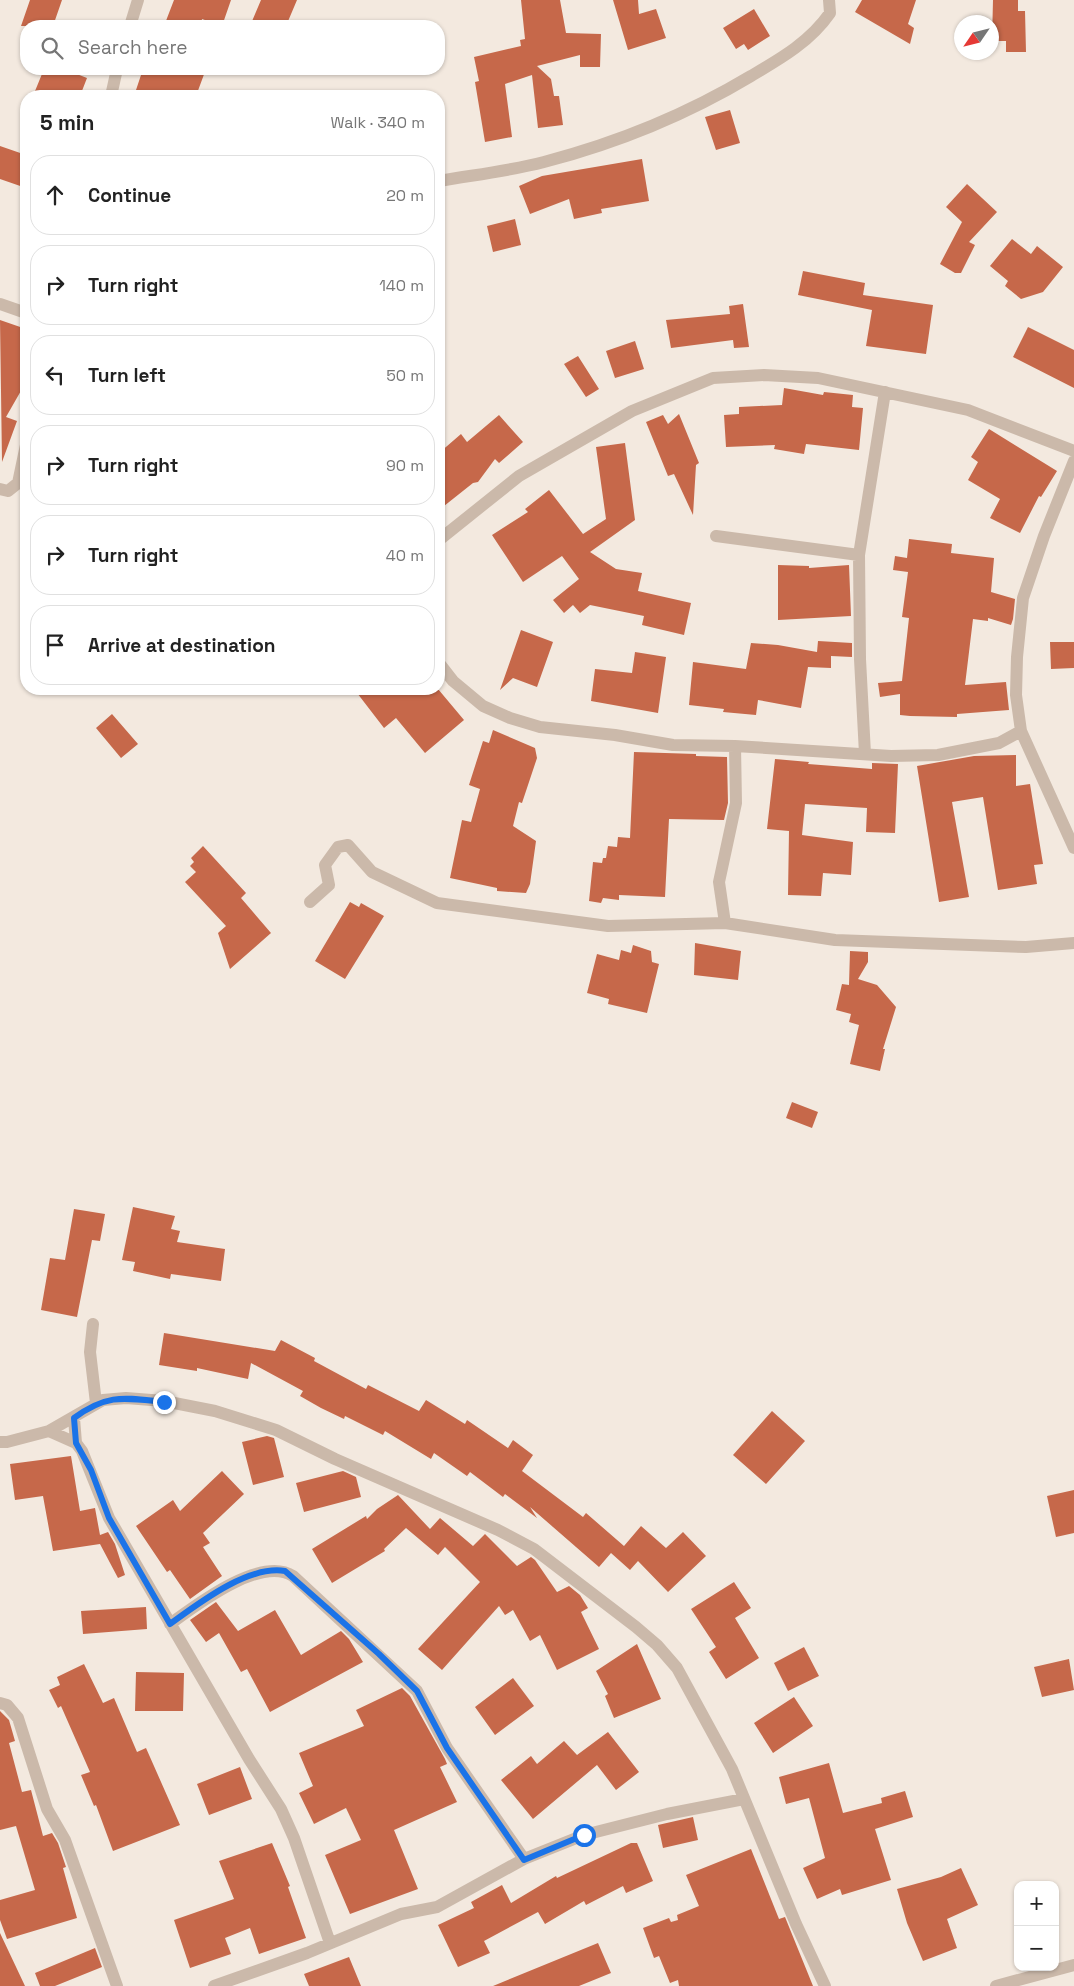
<!DOCTYPE html>
<html lang="en">
<head>
<meta charset="utf-8">
<style>
  :root { --surface:#fff; --page:#f6f6f6; --text:#222; --muted:#767676; --line:#e0e0e0 }
  body { margin:0; font-family:"Space Grotesk",sans-serif; background:var(--page); color:var(--text) }
  .controls { position:absolute; right:15px; bottom:15px; display:grid; overflow:hidden; border-radius:10px; box-shadow:0 1px 4px #0004 }
  .controls button { width:45px; height:45px; display:grid; place-items:center; padding:0; border:0; border-bottom:1px solid var(--line); background:var(--surface); color:var(--text); font:25px sans-serif }
  .compass { position:absolute; left:954px; top:15px; width:45px; height:45px; border-radius:50%; background:var(--surface); box-shadow:0 1px 4px #0004; rotate:235deg }
  .stop { position:absolute; width:15px; height:15px; margin:-11px; border:4px solid #1a73e8; border-radius:50%; background:#fff }
  .stop.end { background:#1a73e8; border-color:#fff; box-shadow:0 1px 5px #0008 }
  .list { margin:0; padding:0; list-style:none }
  h2 { display:flex; justify-content:space-between; align-items:center; height:65px; margin:0; padding:0 20px; font-size:21px }
  h2 small { font-size:16px; font-weight:400; color:var(--muted) }
  .list li { display:grid; grid-template-columns:32px 1fr auto; gap:15px; align-items:center; box-sizing:border-box; height:80px; margin:0 10px 10px; padding:0 10px; border:1px solid var(--line); border-radius:20px }
  .list b { display:block; font-size:19px; white-space:nowrap }
  .list em { font-size:16px; font-style:normal; color:var(--muted) }
  .icon { flex:none; width:28px; height:28px; fill:none; stroke:currentColor; stroke-width:2; stroke-linecap:round; stroke-linejoin:round }
  .map { position:relative; flex:none; width:1074px; height:1986px; overflow:hidden }
  .search { position:absolute; background:var(--surface); box-shadow:0 1px 4px #0004; left:20px; top:20px; width:425px; height:55px; display:flex; align-items:center; gap:12px; box-sizing:border-box; padding:0 18px; border-radius:20px; color:var(--muted); font-size:19px }
  .panel { position:absolute; background:var(--surface); box-shadow:0 1px 4px #0004; left:20px; top:90px; width:425px; height:605px; border-radius:20px }
  .map>svg:first-child { display:block }
  .building { fill:#c6684a }
  .lines { fill:none; stroke-linecap:round; stroke-linejoin:round }
  .minor { stroke:#cbb9aa; stroke-width:12 }
  .route { stroke:#1a73e8; stroke-width:6 }
</style>
</head>
<body>
<div class="map">
<svg width="1074" height="1986" viewBox="0 0 1074 1986">
  <rect width="100%" height="100%" fill="#f3e9df"/>
  <path class="building" d="M30 0H62L53 26H21Z
    M174 0H231L222 26 202 19 201 26H164Z
    M261 0H297L286 26H250Z
    M521 0H560L566 33 601 34 600 67H580V55L537 66 551 79 554 96H559L563 125 538 128 532 75 505 84 512 137 485 142 475 82 479 81 474 57 521 46 520 40 525 39Z
    M613 0H638L639 14 656 9 666 38 628 50Z
    M862 0H916L908 24 914 28 910 44 855 12Z
    M993 0H1018V11H1025L1026 52H1006V41H992Z
    M754 9 770 36 748 50 744 44 736 49 723 28Z
    M44 69H64L87 78 80 96H33Z
    M143 69H206L196 96H134Z
    M730 110 740 143 716 150 705 117Z
    M0 146 26 155V188L0 179Z
    M642 159 649 201 601 209 602 213 574 219 569 199 530 214 519 186 542 176Z
    M967 184 997 212 969 242 975 245 961 273H955L940 264 962 222 946 207Z
    M515 219 521 245 493 252 487 226Z
    M1012 239 1031 254 1037 246 1063 267 1043 292 1021 299 1005 286 1008 281 990 266Z
    M803 271 865 283 863 295 933 305 926 354 866 346 872 310 798 295Z
    M743 304 749 347 734 348 733 340 671 348 666 320 730 314 729 306Z
    M0 320 26 329V354L21 368 26 370V391L22 389 6 417 17 421 2 462Z
    M1028 327 1074 350V388L1013 357Z
    M635 341 644 369 615 378 606 351Z
    M578 356 599 389 586 397 564 364Z
    M784 388 823 395 824 392 853 395 852 407 863 408 859 450 806 444 804 454 774 449 775 445 726 447 724 415 739 414V407L782 405Z
    M679 414 699 463 696 465 693 515 674 474 668 476 646 422 663 415 668 424Z
    M499 415 523 442 499 463 495 459 478 482 473 483 439 510V453L461 434 467 442Z
    M989 429 1057 471 1041 497 1039 496 1020 533 990 518 1000 499 968 480 978 462 971 457Z
    M625 443 635 520 590 552 616 569 642 573 638 591 691 603 684 635 642 625 644 616 590 605 580 613 573 605 564 613 553 600 579 579 562 556 523 582 492 535 528 512 525 509 549 490 583 534 606 519 596 447Z
    M909 539 952 544 951 553 994 558 991 592 1015 599 1013 619 1011 625 988 618V621L973 619 965 685 1006 682 1009 710 957 714V717L910 716 900 715V694L880 697 878 683 902 681 909 618 902 617 908 572 893 570 895 556 907 558Z
    M778 565 809 566V568L849 565 851 616 778 620Z
    M521 630 553 642 537 687 513 678 500 690Z
    M818 641 852 643V657L831 656V668L808 667 801 708 758 700 756 715 723 712 724 709 689 705 693 662 746 669 751 643 778 645 817 652Z
    M1050 642H1074V668L1051 669Z
    M635 652 666 657 658 713 591 701 595 669 632 673Z
    M354 689H438L464 720 425 753 396 718 384 728Z
    M112 714 138 744 121 758 96 728Z
    M493 730 535 748 537 758 522 803 519 802 513 826 536 841 530 884 526 893 497 891V888L450 878 462 820 471 822 480 789 469 785 483 741 489 743Z
    M634 752 696 754V756L727 757 728 803 724 820 669 819 665 897 619 895V900L603 898 601 903 589 901 593 862 602 863 603 858H606L608 846 617 847 618 837 630 838Z
    M1016 755V786L1030 784 1043 864 1034 865 1037 884 998 890 983 797 952 802 969 897 939 902 917 766 974 756Z
    M775 759 809 762 808 764 872 769V763L898 764 895 833 866 832 867 808 805 804 802 835 853 842 851 875 823 873 821 896 788 895 789 831 767 829Z
    M203 846 246 893 241 898 271 933 230 969 218 933 226 926 185 882 196 872 190 866 194 862 191 858Z
    M350 902 359 907 361 903 384 916 345 979 315 961Z
    M695 943 741 951 738 980 694 975Z
    M633 945 651 951 652 962 659 964 647 1013 608 1004 609 999 587 993 597 954 619 960 621 950 631 953Z
    M850 951 868 952V962L858 979 877 985 896 1007 883 1049H885L880 1071 850 1064 859 1025 849 1022 851 1014 836 1010 842 984 849 985Z
    M792 1102 818 1112 812 1128 786 1118Z
    M133 1207 175 1216 171 1229 180 1231 177 1242 225 1249 221 1281 171 1274 170 1279 133 1271 135 1262 122 1260Z
    M74 1209 105 1214 100 1241 92 1240 77 1317 41 1310 50 1258 65 1260Z
    M164 1333 275 1351 281 1340 315 1358 314 1361 366 1389 368 1385 419 1411 426 1400 465 1424 467 1420 508 1448 513 1440 533 1455 522 1471 583 1517 586 1513 624 1546 641 1526 666 1548 683 1532 706 1556 668 1592 638 1561 630 1570 611 1553 599 1567 530 1507 537 1518 505 1494 503 1497 470 1472 467 1476 434 1453 431 1459 385 1431 383 1435 345 1416 344 1419 321 1408 300 1396 303 1391 251 1363 248 1379 197 1368V1371L159 1365Z
    M772 1411 805 1441 766 1484 733 1455Z
    M267 1436 274 1438 284 1477 253 1485 242 1442Z
    M71 1456 80 1511 95 1508 100 1535 108 1532 115 1544 125 1575 118 1578 100 1544 53 1551 43 1496 15 1500 10 1464Z
    M222 1471 244 1494 203 1533 210 1543 203 1547 222 1576 190 1599 170 1570 167 1572 136 1526 173 1500 180 1511Z
    M343 1471 356 1477 361 1497 304 1512 296 1483Z
    M1074 1490V1533L1056 1537 1047 1496Z
    M398 1495 430 1529 440 1518 473 1546 485 1534 517 1566 531 1557 535 1560 557 1592 569 1586 580 1595 588 1608 581 1612 599 1649 557 1670 540 1635 530 1641 513 1610 505 1615 499 1606 442 1670 418 1649 480 1582 445 1547 438 1555 406 1528 384 1549 385 1551 332 1583 312 1549 366 1516 367 1519 377 1509Z
    M734 1582 751 1608 735 1618 759 1658 726 1679 709 1652 716 1647 691 1609Z
    M216 1602 238 1631 275 1610 301 1655 341 1631 349 1639 363 1662 270 1712 247 1669 241 1672 219 1633 206 1642 190 1620Z
    M146 1607 147 1629 83 1634 81 1611Z
    M637 1644 661 1699 614 1718 605 1696 608 1694 596 1671Z
    M804 1647 819 1676 788 1691 774 1663Z
    M1069 1659 1074 1690 1042 1697 1034 1667Z
    M84 1664 103 1703 114 1698 137 1752 146 1748 180 1825 113 1851 96 1805 94 1806 81 1775 90 1772 61 1706 58 1708 49 1690 60 1685 57 1677Z
    M136 1672 184 1673 183 1711H135Z
    M513 1678 534 1706 495 1735 475 1707Z
    M402 1688 410 1696 445 1759 447 1764 440 1767 457 1802 394 1830 418 1889 350 1914 325 1855 361 1840 346 1808 314 1824 299 1793 313 1786 299 1753 364 1726 356 1710Z
    M794 1697 813 1726 773 1753 754 1723Z
    M0 1711 9 1720 15 1741 9 1743 22 1792 31 1790 43 1836 52 1833 58 1843 66 1867 63 1868 77 1918 7 1939 0 1920V1900L35 1890 16 1826 0 1830Z
    M608 1732 639 1772 616 1790 597 1765 533 1819 501 1780 531 1756 537 1764 564 1741 577 1755Z
    M829 1763 843 1813 882 1803 881 1798 905 1791 913 1817 875 1829 891 1880 842 1895 840 1889 817 1899 803 1868 825 1858 809 1798 786 1804 779 1777Z
    M240 1767 252 1799 209 1815 197 1784Z
    M693 1817 698 1840 663 1848 658 1825Z
    M272 1843 290 1886 288 1887 306 1938 259 1954 250 1928 225 1938 231 1954 190 1968 174 1920 234 1899 219 1861Z
    M631 1843H637L653 1881 626 1893 623 1886 586 1905 584 1901 545 1924 538 1912 484 1941 490 1953 458 1967 438 1925 474 1908 471 1902 502 1885 511 1903 556 1876 557 1878Z
    M751 1849 779 1919 785 1917 813 1986H679L678 1980 670 1983 659 1956 654 1958 643 1928 669 1918 671 1922 678 1920 677 1915 699 1906 686 1875Z
    M961 1868 978 1905 947 1919 957 1948 923 1961 907 1923 897 1889 941 1877Z
    M0 1933 25 1986H0Z
    M598 1943 611 1973 579 1986H493Z
    M95 1948 102 1967 55 1986H40L35 1973Z
    M349 1957 361 1986H309L304 1974Z"/>
  <g class="lines">
    <path class="minor" d="M130 26 138 0
      M111 96 117 69
      M439 181C473 175 510 171 544 162 617 143 686 115 751 76 780 59 810 42 830 13L829 0
      M0 304 26 313
      M1074 461 1044 536 1023 598 1017 657 1016 695 1021 731 1074 848
      M0 489 8 491 18 483 26 445
      M716 536 859 555
      M439 540 519 476 632 411 713 378 764 375 818 378 968 410 1074 451
      M439 663 453 681 483 706 510 718 540 727 615 735 673 745 735 746 891 756 938 755 999 743 1021 731
      M865 754 860 659 859 555 885 392
      M310 902 329 885 325 865 338 847 348 845 372 872 437 903 608 926 725 923 835 940 1026 947 1074 943
      M725 923 719 882 736 803 735 746
      M93 1324 90 1352 96 1403
      M74 1418 76 1443
      M49 1431 76 1443 82 1451 109 1518 249 1759 281 1809 294 1838 330 1943
      M0 1442H7L49 1431 103 1400 126 1398 164 1401 215 1411 276 1430 335 1459 498 1530 534 1549 636 1627 657 1645 677 1668 732 1769 796 1924 825 1986
      M170 1624C196 1605 261 1555 293 1576L417 1691 447 1748 524 1859
      M0 1703 7 1705 18 1718 47 1809 65 1840 117 1986
      M214 1986 307 1953 401 1914 437 1907 524 1859 584 1835 667 1814 744 1799
      M996 1986 1074 1965"/>
  </g>
  <g class="lines">
    <path class="route" d="M164 1402C125 1398 108 1393 74 1418L76 1443 91 1470 109 1518 170 1624C199 1603 248 1565 285 1571L379 1654 417 1691 447 1748 524 1860 584 1835"/>
  </g>
</svg>
<div class="controls">
<button>+</button>
<button>−</button>
</div>
<svg class="compass" viewBox="-18 -18 36 36"><path d="M0-13l5 13h-10z" fill="#e53935"/><path d="M0 13l5-13h-10z" fill="#767676"/></svg>
<div class="stop" style="left:584px;top:1835px"></div>
<div class="stop end" style="left:164px;top:1402px"></div>
<div class="search"><svg class="icon" aria-label="search" viewBox="0 0 24 24"><circle cx="10" cy="10" r="6"/><path d="M15 15l6 6"/></svg>Search here</div>
<section class="panel">
<h2>5 min<small>Walk · 340 m</small></h2>
<ul class="list">
<li><svg class="icon" aria-label="ahead" viewBox="0 0 24 24"><path d="M12 20V5M6 11l6-6 6 6"/></svg><div><b>Continue</b></div><em>20 m</em></li>
<li><svg class="icon" aria-label="right" viewBox="0 0 24 24"><path d="M7 20v-9h11M14 6l5 5-5 5"/></svg><div><b>Turn right</b></div><em>140 m</em></li>
<li><svg class="icon" aria-label="left" viewBox="0 0 24 24"><path d="M17 20v-9H6M10 6l-5 5 5 5"/></svg><div><b>Turn left</b></div><em>50 m</em></li>
<li><svg class="icon" aria-label="right" viewBox="0 0 24 24"><path d="M7 20v-9h11M14 6l5 5-5 5"/></svg><div><b>Turn right</b></div><em>90 m</em></li>
<li><svg class="icon" aria-label="right" viewBox="0 0 24 24"><path d="M7 20v-9h11M14 6l5 5-5 5"/></svg><div><b>Turn right</b></div><em>40 m</em></li>
<li><svg class="icon" aria-label="arrive" viewBox="0 0 24 24"><path d="M6 21V4h12l-3 4 3 4H6"/></svg><div><b>Arrive at destination</b></div></li>
</ul>
</section>
</div>
</body>
</html>
